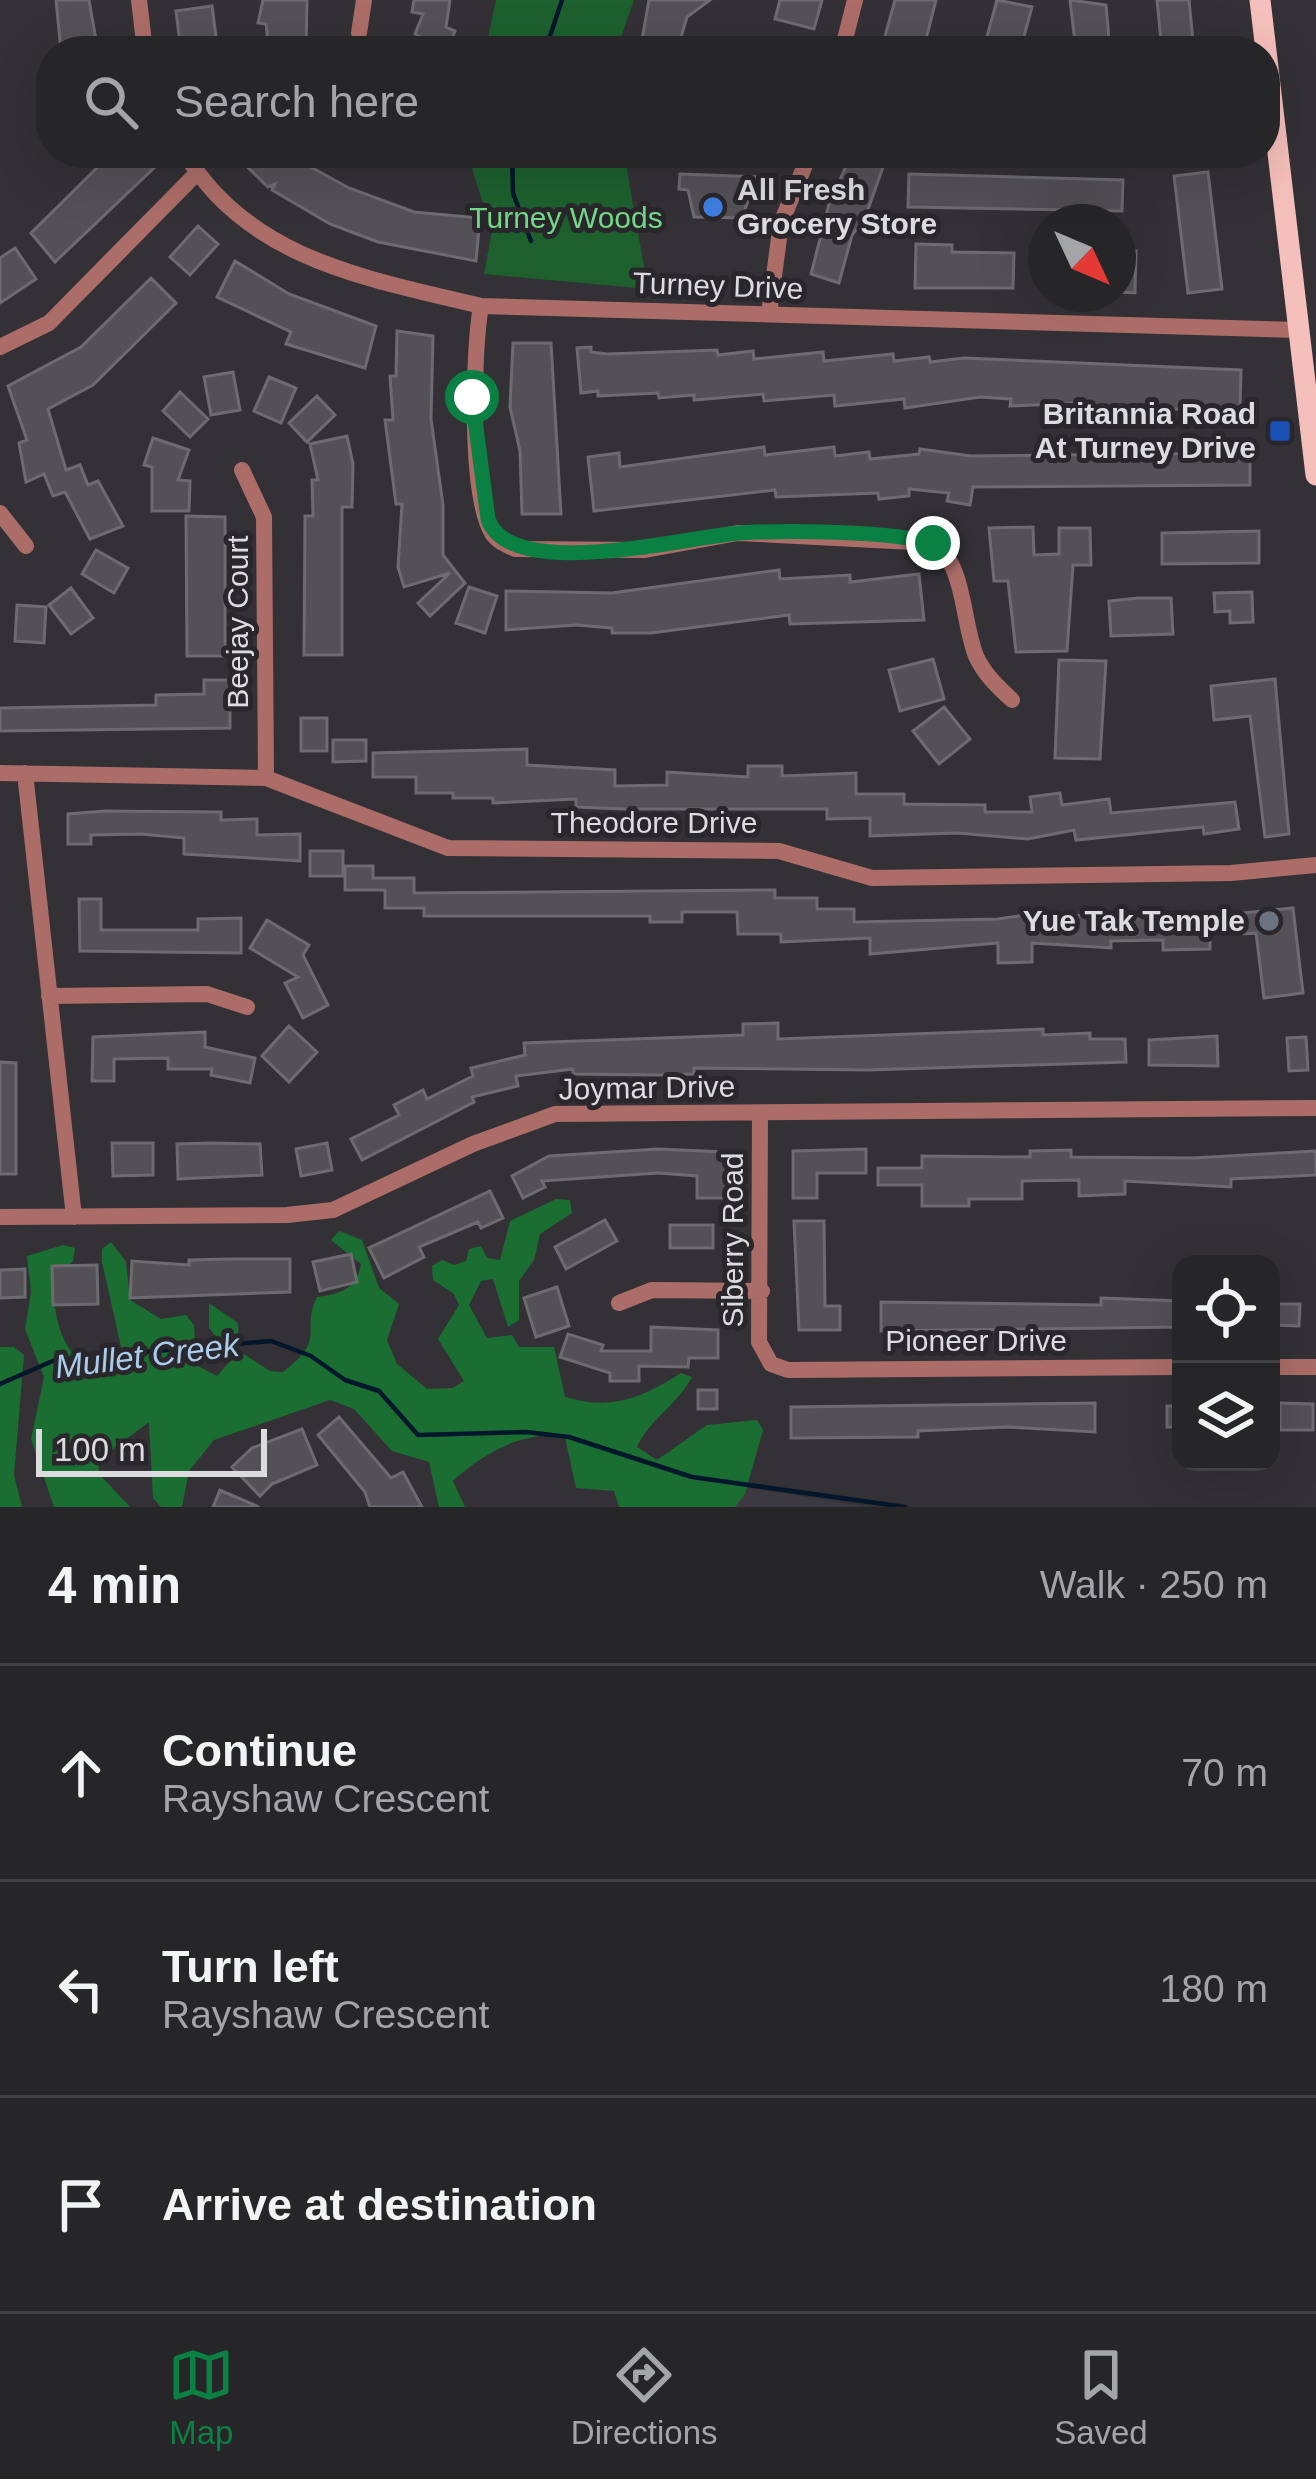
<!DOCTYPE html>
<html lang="en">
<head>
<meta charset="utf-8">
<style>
  :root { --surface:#262528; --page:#2e2d30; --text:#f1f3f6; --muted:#a4a5a8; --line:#424245; --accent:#0b8043 }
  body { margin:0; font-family:Helvetica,sans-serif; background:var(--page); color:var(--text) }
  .controls { position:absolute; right:36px; bottom:36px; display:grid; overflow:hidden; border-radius:24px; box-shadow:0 12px 48px #0002 }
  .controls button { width:108px; height:108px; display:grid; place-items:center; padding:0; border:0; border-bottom:3px solid var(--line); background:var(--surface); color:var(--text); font:60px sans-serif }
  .compass { position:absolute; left:1028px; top:204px; width:108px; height:108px; border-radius:50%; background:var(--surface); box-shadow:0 12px 48px #0002; rotate:134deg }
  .scale { position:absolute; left:36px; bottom:30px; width:231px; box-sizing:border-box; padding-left:12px; border:6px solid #dcdbde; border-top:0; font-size:33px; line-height:42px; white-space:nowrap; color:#dcdbde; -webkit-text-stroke:9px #29272b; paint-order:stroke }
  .stop { position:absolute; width:36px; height:36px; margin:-27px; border:9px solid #0b8043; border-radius:50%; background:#fff }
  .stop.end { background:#0b8043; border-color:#fff; box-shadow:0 3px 12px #0008 }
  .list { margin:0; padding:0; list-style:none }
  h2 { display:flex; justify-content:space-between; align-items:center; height:156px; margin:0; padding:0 48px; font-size:51px }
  h2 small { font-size:39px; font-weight:400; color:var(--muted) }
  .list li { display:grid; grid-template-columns:78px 1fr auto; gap:36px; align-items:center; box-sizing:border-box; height:216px; padding:0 48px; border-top:3px solid var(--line) }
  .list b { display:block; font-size:45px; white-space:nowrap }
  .list p { margin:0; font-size:39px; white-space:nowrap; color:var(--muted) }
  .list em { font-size:39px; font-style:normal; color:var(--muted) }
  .icon { flex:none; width:66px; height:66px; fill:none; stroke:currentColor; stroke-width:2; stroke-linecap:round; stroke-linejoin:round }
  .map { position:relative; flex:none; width:1316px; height:1507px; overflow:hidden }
  .search { position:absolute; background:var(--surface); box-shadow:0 12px 48px #0002; left:36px; right:36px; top:36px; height:132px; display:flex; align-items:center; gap:30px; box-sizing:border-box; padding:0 42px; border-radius:48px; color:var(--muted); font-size:45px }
  .sheet { height:804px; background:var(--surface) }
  nav { display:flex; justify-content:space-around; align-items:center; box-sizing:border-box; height:168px; border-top:3px solid var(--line); background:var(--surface); font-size:33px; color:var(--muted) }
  nav a { display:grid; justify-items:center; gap:6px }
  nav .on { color:var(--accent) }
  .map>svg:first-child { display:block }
  .built { fill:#3d3943 }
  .green { fill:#1d602e }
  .forest { fill:#1b6e32 }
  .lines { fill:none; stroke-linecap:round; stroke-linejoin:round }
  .stream { stroke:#02172b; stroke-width:4.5 }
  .building { fill:#535156; stroke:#6d6b70; stroke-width:3 }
  .minor { stroke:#ac6d68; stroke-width:16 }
  .major { stroke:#f5bfbb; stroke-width:21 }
  .route { stroke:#0b8043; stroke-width:15 }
  .shop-dot { fill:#3f7fe0; stroke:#29272b; stroke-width:4.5 }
  .transit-dot { fill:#1a4fb4; stroke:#29272b; stroke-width:4.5 }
  .worship-dot { fill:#6b7280; stroke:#29272b; stroke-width:4.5 }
  .labels { text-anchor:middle; stroke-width:10; stroke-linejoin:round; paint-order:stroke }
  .poi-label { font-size:30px; font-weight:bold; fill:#dcdbde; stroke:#29272b; text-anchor:end }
  .park-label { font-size:30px; fill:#73d986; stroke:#29272b }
  .street-label { font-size:30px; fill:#dcdbde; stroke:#29272b }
  .water-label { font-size:33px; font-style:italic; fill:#a9cced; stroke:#29272b }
</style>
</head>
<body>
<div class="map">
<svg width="1316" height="1507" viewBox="0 0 1316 1507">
  <rect width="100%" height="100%" fill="#333136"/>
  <path class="built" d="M690 1479 872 1507H684Z"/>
  <path class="green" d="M496 0H634L616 51H485Z
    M631 153 627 170 648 289 484 274 492 231 467 153Z"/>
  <path class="forest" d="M556 1199 570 1200 572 1213 540 1234 534 1260 519 1281V1320L508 1327 493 1279 481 1281 469 1305 487 1338 512 1335 519 1347H554L565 1397C611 1411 642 1398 681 1373L692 1377C678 1404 649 1420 637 1447L657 1460 707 1425 757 1420 763 1430 745 1494 735 1507H619L614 1491 576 1488 565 1437C525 1429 482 1454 453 1481L465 1507H439L429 1462 392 1451 354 1409 330 1400 214 1440 189 1471 182 1507H161L153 1498 149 1422 98 1460 99 1474 130 1507H54L31 1439 44 1377 25 1329 31 1292 27 1256 63 1245 75 1248 73 1261 54 1279C52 1314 63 1375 112 1365L122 1351 102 1262V1249L111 1242 126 1262 130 1300 161 1319 186 1315 194 1325 196 1365 217 1376 233 1358 209 1328V1303L238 1323 239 1351 270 1371 283 1372C328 1338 300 1331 317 1297 340 1294 357 1289 361 1264L331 1240 339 1231 362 1240 379 1288 399 1304 387 1340 397 1364 427 1389 453 1388 464 1381 438 1339 459 1305 454 1294 433 1280 432 1266 442 1260 454 1265 466 1261 469 1249 481 1246 487 1258 500 1260 510 1221Z
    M0 1347H14L24 1355 14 1475 22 1507H0Z"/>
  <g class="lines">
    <path class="stream" d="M545 51 562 0
      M512 153 513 193 531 241
      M0 1384 55 1360 271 1341 311 1356 345 1380 379 1391 418 1435 526 1432 569 1437 692 1477 905 1507"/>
  </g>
  <path class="building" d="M56 0H89L98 51H61Z
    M263 0H307L306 48 269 51 266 24 258 23Z
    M414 0H450L446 27 455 31 447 51H410L421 37 415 34 423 14 412 12Z
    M649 0H710L687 17 677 51H640Z
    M780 0H822L814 29 775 19Z
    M895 0H936L923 51H881Z
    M997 0 1032 7 1020 51H983Z
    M1070 0 1106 5 1110 50 1076 51Z
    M1157 0H1189L1194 51H1162Z
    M212 6 218 51H181L176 11Z
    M112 153H140L154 168 55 262 31 233Z
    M247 153H285L349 188 414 212 480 218 476 261 378 242 330 224 272 190 275 184 268 187 240 160Z
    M852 153H888L865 218 852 235 839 283 811 274 829 204Z
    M1208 172 1222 289 1188 293 1174 176Z
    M680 174 760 177 759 192H751L742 218 694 217 688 190 679 189Z
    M909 174 1123 180 1122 211 908 207Z
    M198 226 218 244 190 275 170 257Z
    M916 244 952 245V252L1014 253 1013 288H915Z
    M15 248 36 279 0 303V258Z
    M1118 250 1136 251 1135 293 1118 292Z
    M235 261 289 294 376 326 365 368 286 344 291 332 217 297Z
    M151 278 176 303 93 385 48 409 66 470 80 465 88 485 98 481 123 526 90 539 65 492 53 496 44 474 26 482 19 443 27 440 8 386 81 347Z
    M397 331 433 336 431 419 443 505V555L465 583 430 616 418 603 450 573 404 587 398 567 402 504H396L385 420H393L390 376H396Z
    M513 343H551L561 514H522L520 451 510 407Z
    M591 347V352L607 354 717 350 718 355 753 351 754 359 823 352 824 361 893 354 894 361 929 357 930 362 964 358 1241 370 1240 408 1125 410 1081 403 1010 406 1011 399 980 397 905 408 904 399 835 406 834 395 764 401 763 394 694 400V395L659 398 658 393 598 396V391L581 393 577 348Z
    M233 372 240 410 211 415 204 377Z
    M269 377 296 388 281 423 254 411Z
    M180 392 208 419 190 437 163 411Z
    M317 396 335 415 307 442 289 423Z
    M347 436 353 464 352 507H342V655H304L305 516H313L312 480H318L310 444Z
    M153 438 189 450 178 480 190 481 189 511H152V467L144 465Z
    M764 447 765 455 834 447 835 456 869 452 870 459 919 454 920 449 971 456 1250 453V485L973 487 970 505 947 501 949 493 909 489V496L879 499 878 493 776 497 775 490 594 511 588 457 619 453 620 467Z
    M186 516 225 517V656H187Z
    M1033 527 1034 555 1059 554V528H1090L1091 565H1073L1067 651 1016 652 1008 581H994L989 528Z
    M1259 531V563L1162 564V533Z
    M96 550 128 568 114 593 82 574Z
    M779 570 780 579 850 575V582L919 574 924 620 790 624 789 615 651 633H612V628L576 625 506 630V591L612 593Z
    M469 587 497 596 485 633 456 623Z
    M71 588 93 618 71 634 49 605Z
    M1252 592 1253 622 1230 623V611L1215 612 1214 593Z
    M1138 598H1171L1173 634 1111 636 1109 601Z
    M17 605 46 607 44 643 15 641Z
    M933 659 944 699 900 711 889 670Z
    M1059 660 1106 661 1100 759 1055 758Z
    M1275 679 1289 834 1265 837 1250 716 1214 720 1211 686Z
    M204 680H230V728L0 731V708L156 705V695L204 694Z
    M944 707 970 739 939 764 913 731Z
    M301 718H327V751H301Z
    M333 740H366V761L333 762Z
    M527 749V765L615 770V786L667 785V772L748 777V766H782V776L856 773V794H904V804L985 805V812H1032L1030 797 1060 793 1062 805 1109 799 1111 813 1235 802 1239 829 1204 834 1203 827 1076 840 1074 830 1028 839 958 833 870 836V818L827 819V809H624L576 807V799L493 803V798H453V793H416V777H373V753Z
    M105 811 221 812V820L257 819V835L300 834V861L184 854V838L141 834 91 835V844H68V814Z
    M310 851H343V876H310Z
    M345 866H373V878H414V893L775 890V898H817V909H854V922L998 919 1045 912 1111 919 1210 915V949L1163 950V940L1111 941V948L1032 943V962L998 963V943L870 954V938L781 942V934H738L737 912H682V922H650V916H424V908H385V890H345Z
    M79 899H101V930H198V919L241 918V953L80 951Z
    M1293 908 1303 993 1264 998 1256 933 1244 934 1242 913Z
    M267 920 309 945 303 955 328 1005 303 1018 285 983 298 977 250 948Z
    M778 1023V1039L1043 1029V1035L1090 1033V1039H1125L1126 1062 869 1070 694 1068V1074L658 1075 573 1074V1069L516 1076 518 1086 472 1097 474 1102 362 1160 351 1139 399 1115 394 1105 423 1090 427 1099 473 1076 471 1068 525 1055 524 1043 743 1035V1024Z
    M289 1026 317 1052 289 1082 262 1056Z
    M205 1032V1047L255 1058 250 1083 211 1075 212 1069H168V1058L114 1059V1081H92L93 1037Z
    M1217 1036 1218 1066 1149 1065V1040Z
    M1306 1037 1308 1070 1289 1071 1287 1038Z
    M0 1062 16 1063V1174H0Z
    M112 1143H153V1175L113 1176Z
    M212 1143 260 1144 262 1175 178 1179 177 1144Z
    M327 1143 332 1170 301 1176 296 1149Z
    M658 1149 725 1152V1198H697V1176L658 1173 542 1181 545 1187 523 1198 512 1176 549 1156Z
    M866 1149V1173H817V1198H793V1151Z
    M1071 1150V1157L1193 1158 1316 1151V1175L1231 1179V1187L1125 1181V1194L1079 1196V1180L1022 1181V1199H969V1206H922V1185H878V1168H922V1156L1030 1157V1151Z
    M490 1191 503 1218 481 1228 478 1222 419 1247 424 1257 384 1278 369 1248Z
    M605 1220 617 1241 566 1269 555 1247Z
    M794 1221H824L825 1306H840V1330H799Z
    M670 1225H713V1248H670Z
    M351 1254 357 1282 320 1291 313 1262Z
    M229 1259H290V1292L130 1298 132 1261 189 1265V1260Z
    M97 1265 98 1304 53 1305 52 1266Z
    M25 1269V1297L0 1298V1270Z
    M557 1287 569 1326 536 1337 524 1298Z
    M1101 1298 1181 1301V1327L881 1331V1302L1101 1305Z
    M1271 1304H1300L1299 1326 1271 1325Z
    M651 1327 718 1330V1358H689L688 1367 639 1366V1381H610V1373L560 1357 568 1334 603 1345 601 1351H651Z
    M698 1390H717V1409H698Z
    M1095 1403V1432L1008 1427 918 1431V1437L791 1438V1407Z
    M1280 1403 1313 1404V1430H1280Z
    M1167 1406H1181V1427H1167Z
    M339 1417 391 1478 403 1472 422 1507H370L365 1492 318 1435Z
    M302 1429 317 1465 272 1484 260 1496 232 1467 252 1448Z
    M220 1490 259 1507H213Z"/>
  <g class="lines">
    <path class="minor" d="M139 0 145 51
      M359 33 364 0
      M733 45 761 51
      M842 51 855 0
      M185 153C248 260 370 279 481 306L1299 330
      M481 306C473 350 469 495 492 533 497 541 506 545 515 549L645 550 738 533 933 543C965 563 962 621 976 656 984 674 998 687 1012 700
      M769 314 781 223 810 153
      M0 347 49 323 197 173
      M242 470 264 517 266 778
      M0 513 26 546
      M0 773 266 778 448 848 779 851 872 878 1231 873 1316 865
      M25 773 74 1217
      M49 996 207 994 247 1007
      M760 1113 759 1342 771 1364 788 1370 1181 1367
      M0 1217 287 1215 333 1210 473 1144 555 1114 1316 1108
      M619 1303 652 1290 762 1291
      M1271 1367H1316"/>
    <path class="major" d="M1260 0 1316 475"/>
  </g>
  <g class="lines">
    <path class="route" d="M472 397 488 519C510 583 686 537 739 533 787 530 889 531 933 543"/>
  </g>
  <circle class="shop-dot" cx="713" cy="207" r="12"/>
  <rect class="transit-dot" x="1268" y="419" width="24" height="24" rx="6"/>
  <circle class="worship-dot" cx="1269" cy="921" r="12"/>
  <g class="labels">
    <g class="poi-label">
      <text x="737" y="200" text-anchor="start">All Fresh<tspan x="737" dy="34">Grocery Store</tspan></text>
      <text x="1256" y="424">Britannia Road<tspan x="1256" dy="34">At Turney Drive</tspan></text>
      <text x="1245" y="931">Yue Tak Temple</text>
    </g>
    <g class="park-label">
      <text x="566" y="228">Turney Woods</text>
    </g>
    <g class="street-label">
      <text transform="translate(718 286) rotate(2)" y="10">Turney Drive</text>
      <text transform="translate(238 622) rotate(-90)" y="10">Beejay Court</text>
      <text x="654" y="833">Theodore Drive</text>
      <text transform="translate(647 1088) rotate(-1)" y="10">Joymar Drive</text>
      <text transform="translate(733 1240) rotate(-90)" y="10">Siberry Road</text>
      <text x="976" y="1351">Pioneer Drive</text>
    </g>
    <g class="water-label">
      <text transform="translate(147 1355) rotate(-7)" y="12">Mullet Creek</text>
    </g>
  </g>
</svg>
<div class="controls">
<button><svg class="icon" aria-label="locate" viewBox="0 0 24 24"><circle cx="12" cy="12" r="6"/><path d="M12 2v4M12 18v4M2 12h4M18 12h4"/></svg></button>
<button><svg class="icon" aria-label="layers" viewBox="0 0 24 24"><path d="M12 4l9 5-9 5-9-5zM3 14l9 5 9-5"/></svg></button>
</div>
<svg class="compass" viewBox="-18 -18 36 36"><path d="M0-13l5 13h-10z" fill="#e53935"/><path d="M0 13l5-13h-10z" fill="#a4a5a8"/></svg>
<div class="scale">100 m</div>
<div class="stop" style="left:472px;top:397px"></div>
<div class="stop end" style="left:933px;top:543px"></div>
<div class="search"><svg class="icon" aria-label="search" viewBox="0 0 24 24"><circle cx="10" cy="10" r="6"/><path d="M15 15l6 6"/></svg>Search here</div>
</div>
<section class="sheet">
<h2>4 min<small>Walk · 250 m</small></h2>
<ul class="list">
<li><svg class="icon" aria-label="ahead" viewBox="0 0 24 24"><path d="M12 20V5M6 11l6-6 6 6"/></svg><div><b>Continue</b><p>Rayshaw Crescent</p></div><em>70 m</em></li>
<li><svg class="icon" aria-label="left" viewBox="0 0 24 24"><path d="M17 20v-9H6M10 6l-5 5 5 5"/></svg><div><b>Turn left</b><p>Rayshaw Crescent</p></div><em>180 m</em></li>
<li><svg class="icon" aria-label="arrive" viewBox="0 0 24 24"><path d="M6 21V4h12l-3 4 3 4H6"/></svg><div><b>Arrive at destination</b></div></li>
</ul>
</section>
<nav>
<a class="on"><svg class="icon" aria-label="map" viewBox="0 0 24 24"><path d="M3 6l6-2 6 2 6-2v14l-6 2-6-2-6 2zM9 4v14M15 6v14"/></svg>Map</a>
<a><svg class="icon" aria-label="directions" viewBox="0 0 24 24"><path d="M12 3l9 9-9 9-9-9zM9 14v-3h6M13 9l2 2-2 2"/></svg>Directions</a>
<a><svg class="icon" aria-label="saved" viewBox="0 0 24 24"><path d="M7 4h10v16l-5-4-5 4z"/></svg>Saved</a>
</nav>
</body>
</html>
